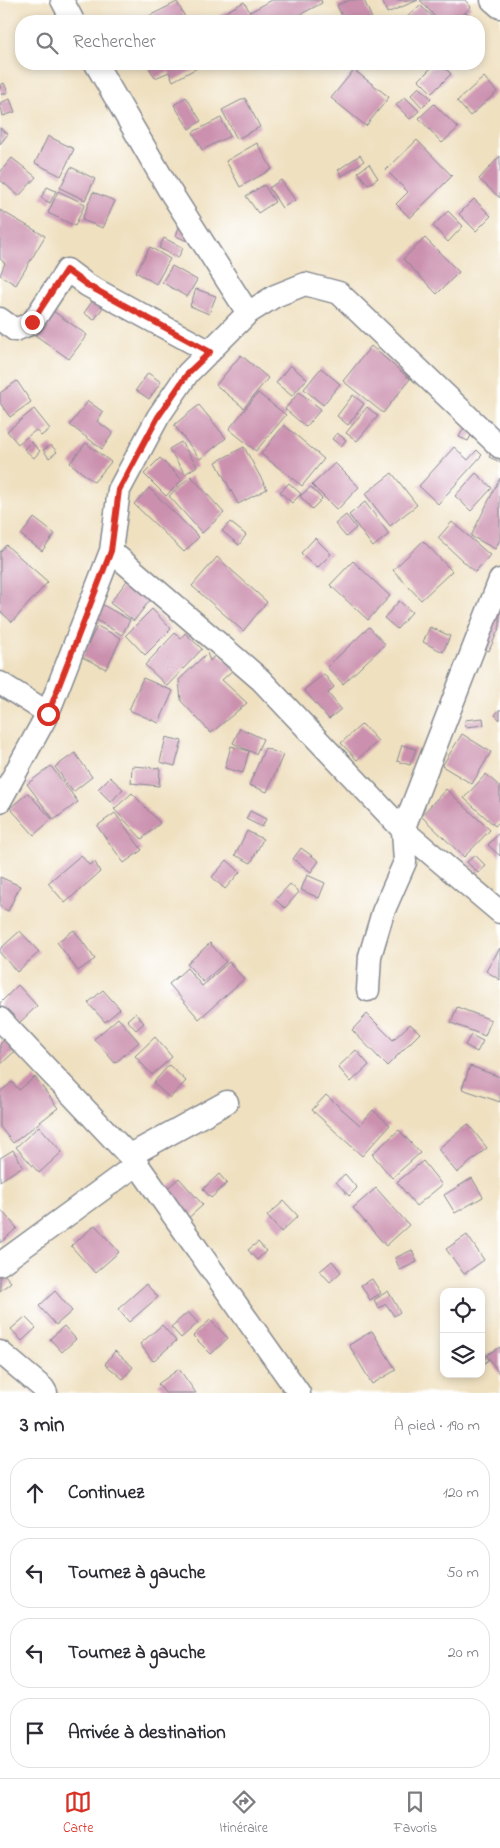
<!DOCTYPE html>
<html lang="fr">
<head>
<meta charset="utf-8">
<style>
  :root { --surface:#fff; --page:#f7f7f7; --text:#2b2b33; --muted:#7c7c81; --line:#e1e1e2; --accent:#d93025 }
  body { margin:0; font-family:"Indie Flower",sans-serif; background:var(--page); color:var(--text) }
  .controls { position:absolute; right:15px; bottom:15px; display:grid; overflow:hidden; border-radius:10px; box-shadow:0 2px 8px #0003 }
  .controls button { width:45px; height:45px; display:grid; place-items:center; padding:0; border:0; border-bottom:1px solid var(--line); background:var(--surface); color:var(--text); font:25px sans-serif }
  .stop { position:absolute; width:15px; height:15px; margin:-11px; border:4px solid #d93025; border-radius:50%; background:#fff }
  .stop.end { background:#d93025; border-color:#fff; box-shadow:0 1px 5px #0008 }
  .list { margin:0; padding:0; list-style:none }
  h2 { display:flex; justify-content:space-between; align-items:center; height:65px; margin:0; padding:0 20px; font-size:21px }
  h2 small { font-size:16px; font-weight:400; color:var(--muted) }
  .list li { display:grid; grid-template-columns:32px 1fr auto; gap:15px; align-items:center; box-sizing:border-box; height:70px; margin:0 10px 10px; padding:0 10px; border:1px solid var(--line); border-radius:20px }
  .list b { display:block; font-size:19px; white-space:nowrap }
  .list em { font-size:16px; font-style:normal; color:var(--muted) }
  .icon { flex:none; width:28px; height:28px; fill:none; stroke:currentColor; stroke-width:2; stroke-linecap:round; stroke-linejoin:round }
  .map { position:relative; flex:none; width:500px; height:1393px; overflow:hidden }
  .search { position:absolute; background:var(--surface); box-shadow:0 2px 8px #0003; left:15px; right:15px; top:15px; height:55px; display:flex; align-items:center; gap:12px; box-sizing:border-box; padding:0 18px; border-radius:20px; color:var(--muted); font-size:19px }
  .sheet { height:385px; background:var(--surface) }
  nav { display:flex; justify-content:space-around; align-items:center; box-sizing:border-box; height:70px; border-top:1px solid var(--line); background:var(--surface); font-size:14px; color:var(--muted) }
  nav a { display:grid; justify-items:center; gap:2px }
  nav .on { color:var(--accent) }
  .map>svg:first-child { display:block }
  .building { fill:#cb90ae }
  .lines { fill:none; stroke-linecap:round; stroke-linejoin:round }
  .street-casing { stroke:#85888f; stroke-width:25 }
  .street { stroke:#fff; stroke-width:22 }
  .route { stroke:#d93025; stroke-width:6 }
</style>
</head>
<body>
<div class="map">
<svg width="500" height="1393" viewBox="0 0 500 1393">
  <rect width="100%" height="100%" fill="#fff"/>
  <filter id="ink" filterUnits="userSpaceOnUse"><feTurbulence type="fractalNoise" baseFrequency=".02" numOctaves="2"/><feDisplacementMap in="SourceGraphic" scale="10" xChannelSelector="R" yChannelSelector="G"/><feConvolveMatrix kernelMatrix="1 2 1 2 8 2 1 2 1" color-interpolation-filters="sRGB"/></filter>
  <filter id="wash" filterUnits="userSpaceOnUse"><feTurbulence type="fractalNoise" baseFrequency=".0096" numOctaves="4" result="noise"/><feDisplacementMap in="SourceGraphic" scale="20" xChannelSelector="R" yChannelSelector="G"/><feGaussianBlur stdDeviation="1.12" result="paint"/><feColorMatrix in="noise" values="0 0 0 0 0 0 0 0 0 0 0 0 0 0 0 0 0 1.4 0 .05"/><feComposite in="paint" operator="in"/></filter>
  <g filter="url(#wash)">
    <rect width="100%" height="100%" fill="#efe0c0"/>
    <g id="blocks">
      <path class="building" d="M272 0H321L322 3 288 21H221L218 16 244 2 250 12Z
        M350 0H364L373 21H344L337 5Z
        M382 0H418L387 13Z
        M420 0H465L471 7 459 18 456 14 448 21H439Z
        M177 2 187 21H139Z
        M420 5 437 21H403Z
        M466 13 475 21H459Z
        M147 64H195L197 68 173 81 169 72 155 78Z
        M435 64H441L451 74 432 93 419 80Z
        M354 70 389 97 366 126 331 98Z
        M484 77 497 92 470 116 457 101Z
        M4 83 8 92 2 95 0 85Z
        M419 87 431 98 422 107 411 95Z
        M186 97 201 121 189 129 174 105Z
        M405 97 419 111 410 119 396 105Z
        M245 98 260 127 237 139 222 110Z
        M10 99 15 112 3 116 0 103Z
        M434 104 458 128 442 143 419 118Z
        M221 118 230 136 202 150 193 132Z
        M0 128 8 134 0 144Z
        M48 136 74 149 61 176 35 163Z
        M417 140 452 176 410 218 396 204 408 192 386 170Z
        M257 143 272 169 240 187 226 161Z
        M360 155 364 161 342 176 338 170Z
        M500 156V198L479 179Z
        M12 158 36 177 19 196 0 180V172Z
        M369 164 378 178 368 185 358 172Z
        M71 167 95 179 85 200 60 188Z
        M281 180 295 200 282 208 269 188Z
        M264 185 275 202 258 213 246 196Z
        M47 187 56 191 50 203 41 198Z
        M58 191 85 204 75 226 48 213Z
        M93 192 115 201 103 228 82 220Z
        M474 199 491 216 476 231 459 214Z
        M0 210 45 236 16 285 0 275 5 263 0 259Z
        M448 211 463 226 448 242 433 226Z
        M179 227 191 233 187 241 176 236Z
        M164 238 183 248 178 258 159 248Z
        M425 238 459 272 437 294 403 259Z
        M150 247 170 259 156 284 136 272Z
        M172 266 197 280 187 297 162 282Z
        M196 289 216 296 209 314 190 306Z
        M94 299 104 306 94 320 84 313Z
        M53 311 87 335 69 359 35 335Z
        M371 346 410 379 383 413 343 381Z
        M241 355 268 378 244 408 216 385Z
        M290 365 307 379 292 396 276 383Z
        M321 368 340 384 323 405 304 389Z
        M148 373 161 382 149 399 136 390Z
        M17 381 31 402 10 417 0 403V393Z
        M299 392 321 409 306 427 285 409Z
        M258 393 286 415 256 451 229 429Z
        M353 395 364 404 348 425 337 416Z
        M88 401 103 412 97 421 113 433 102 449 70 425Z
        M199 405 226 438 200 459 174 425Z
        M367 407 378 416 357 441 346 433Z
        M34 409 50 429 41 436 36 430 18 444 7 431Z
        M284 425 324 459 302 486 261 454Z
        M465 426 474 430 468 441 459 437Z
        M337 433 346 440 341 446 332 439Z
        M31 442 40 451 34 458 24 449Z
        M181 442 197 466 185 474 169 449Z
        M86 443 111 462 94 482 70 463Z
        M51 445 57 452 49 458 43 450Z
        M244 447 267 489 238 504 216 462Z
        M454 447 468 460 477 450 482 455 438 504 419 486Z
        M493 449 500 453V462L489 457Z
        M160 458 182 480 166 496 144 474Z
        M335 463 359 487 337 510 312 485Z
        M392 473 417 505 390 526 365 494Z
        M476 473 492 488 471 511 455 496Z
        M191 476 224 513 202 533 169 496Z
        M500 478V540L495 549 471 536Z
        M289 483 301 494 292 503 280 492Z
        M311 487 322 499 312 509 300 496Z
        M149 488 199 537 184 552 134 504Z
        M365 502 389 534 373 547 349 515Z
        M346 515 356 528 346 537 335 524Z
        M34 518 55 534 42 551 21 535Z
        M230 522 246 535 239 545 222 531Z
        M452 522 490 555 475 572 438 538Z
        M315 538 331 554 317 568 301 553Z
        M423 541 452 571 421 600 393 570Z
        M6 545 48 582 12 622 0 611V552Z
        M217 557 267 602 243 631 192 586Z
        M353 561 390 596 368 620 330 585Z
        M129 578 153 596 134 621 110 603Z
        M500 591V626L489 651 478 646Z
        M399 601 412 612 397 629 384 618Z
        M101 604 130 620 122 635 93 618Z
        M152 609 171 629 145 655 126 635Z
        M97 626 121 638 106 669 82 657Z
        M369 627 385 644 343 684 327 667Z
        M430 627 450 636 443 652 423 642Z
        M175 633 181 638 185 633 202 649 167 686 145 665Z
        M207 653 210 661 217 653 235 668 222 680 247 703 211 733 181 701 179 680Z
        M324 674 334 687 328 693 341 709 329 719 304 690Z
        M143 678 173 691 159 723 129 710Z
        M500 709V720L495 715Z
        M483 718 484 725 466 727 465 720Z
        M362 724 378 741 357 760 341 743Z
        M240 728 263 739 256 754 233 743Z
        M462 734 491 752 472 784 442 766Z
        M166 737 182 741 175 766 160 762Z
        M402 745 416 749 410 765 397 761Z
        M231 746 249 751 243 773 225 768Z
        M265 748 283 755 267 792 249 785Z
        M75 753 92 777 73 792 55 767Z
        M51 766 78 802 54 820 27 784Z
        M132 766 160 768 159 786 131 783Z
        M486 774 500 787V821L495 826 464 798Z
        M110 777 123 789 111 802 98 789Z
        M446 789 490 830 464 857 421 816Z
        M28 793 52 819 34 835 10 808Z
        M132 793 160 823 142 839 114 809Z
        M250 811 266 819 262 827 246 819Z
        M115 813 142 850 124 863 97 826Z
        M247 831 263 839 251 863 235 855Z
        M500 832V856L488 845Z
        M301 848 319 861 311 872 293 859Z
        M81 855 89 865 95 862 100 872 65 903 48 883Z
        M475 855 486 866 478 873 467 862Z
        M227 860 240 872 225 889 212 877Z
        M307 875 325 883 319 898 301 890Z
        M0 877 20 886 8 911 0 907Z
        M290 884 299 892 285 908 275 900Z
        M74 930 95 959 78 971 57 942Z
        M20 931 39 952 17 972 0 953V949Z
        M210 943 226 962 203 982 187 964Z
        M500 948V980L486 971Z
        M229 962 244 979 199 1019 169 984 187 968 202 986Z
        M18 985 37 1006 18 1024 0 1006V1003Z
        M103 990 120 1009 105 1022 88 1003Z
        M457 1007 491 1020 485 1036 451 1023Z
        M135 1013 144 1023 136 1030 127 1020Z
        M367 1014 393 1040 410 1024 420 1033 387 1066 352 1030Z
        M118 1018 139 1042 115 1063 94 1039Z
        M471 1035 483 1041 477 1052 465 1045Z
        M155 1037 172 1057 152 1075 135 1056Z
        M4 1040 14 1052 0 1065V1044Z
        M356 1050 369 1065 351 1082 338 1067Z
        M169 1065 186 1081 170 1098 153 1083Z
        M470 1066 500 1077V1102L462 1089Z
        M35 1077 58 1108 13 1143 0 1127V1092L12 1082 19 1090Z
        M326 1095 360 1125 373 1110 390 1125 362 1156 312 1110Z
        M468 1124 487 1148 457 1173 438 1149Z
        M39 1126 62 1152 39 1173 16 1147Z
        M399 1130 420 1153 392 1178 372 1154Z
        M13 1150 23 1166 0 1181V1158Z
        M423 1161 442 1185 416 1206 397 1182Z
        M219 1174 227 1183 211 1198 203 1189Z
        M345 1174 357 1188 349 1196 336 1182Z
        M179 1178 203 1205 186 1220 162 1193Z
        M472 1178 483 1197 455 1213 444 1195Z
        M376 1188 409 1225 386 1246 353 1208Z
        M284 1201 298 1216 281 1232 267 1216Z
        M0 1209 17 1228 0 1243Z
        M95 1225 119 1252 95 1273 71 1246Z
        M467 1235 484 1260 464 1274 446 1249Z
        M258 1242 266 1251 257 1260 248 1250Z
        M412 1250 417 1262 400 1270 395 1258Z
        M332 1261 341 1272 330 1282 320 1271Z
        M3 1273 11 1282 0 1291V1276Z
        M372 1279 381 1293 370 1300 361 1285Z
        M146 1284 158 1297 129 1322 118 1309Z
        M55 1291 72 1311 56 1325 39 1306Z
        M388 1291 400 1312 394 1316 386 1304 379 1308 374 1300Z
        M188 1312 198 1323 181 1338 171 1327Z
        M25 1317 36 1328 22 1341 11 1329Z
        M210 1320 228 1338 211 1354 193 1336Z
        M162 1325 176 1341 153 1361 140 1344Z
        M64 1326 76 1339 62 1352 50 1339Z
        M372 1331 396 1370 372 1384 349 1345Z
        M500 1347V1375L487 1355Z
        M481 1348 489 1360 481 1365Z
        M115 1351 133 1367 123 1379 105 1364Z
        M179 1369 196 1393H165L158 1384Z"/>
    </g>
  </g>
  <g filter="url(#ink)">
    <use href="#blocks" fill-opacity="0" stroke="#85888f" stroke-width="1"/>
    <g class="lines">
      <g class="street-casing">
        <path id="street" d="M62 0 73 21
          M492 0 500 7
          M96 64 168 188 248 313
          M0 319 15 330 32 323 67 270 87 285 210 352
          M111 551 261 680 403 830 500 912
          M0 683 48 713
          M0 801 48 713 111 551 119 490 158 417 188 373 248 313 275 296 305 284 339 293 500 447
          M368 990 370 956 383 912 405 862 403 830 500 580
          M0 1019 137 1164 299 1393
          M129 1156 227 1102
          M0 1264 137 1164
          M0 1352 43 1388 46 1393"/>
      </g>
      <use href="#street" class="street"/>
    </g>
  </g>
  <g class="lines" filter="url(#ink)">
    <path class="route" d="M32 322 66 270 87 285 210 352 188 373 158 417 119 490 111 551 48 714"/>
  </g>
</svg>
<div class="controls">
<button><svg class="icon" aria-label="locate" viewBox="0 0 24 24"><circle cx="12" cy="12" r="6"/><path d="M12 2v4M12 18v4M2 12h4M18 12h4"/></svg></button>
<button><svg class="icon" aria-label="layers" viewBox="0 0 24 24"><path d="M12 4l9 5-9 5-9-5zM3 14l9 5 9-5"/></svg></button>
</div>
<div class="stop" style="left:48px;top:714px"></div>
<div class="stop end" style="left:32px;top:322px"></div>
<div class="search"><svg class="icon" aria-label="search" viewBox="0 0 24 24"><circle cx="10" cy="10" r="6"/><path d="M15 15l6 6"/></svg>Rechercher</div>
</div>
<section class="sheet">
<h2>3 min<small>À pied · 190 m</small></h2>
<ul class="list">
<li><svg class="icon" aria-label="ahead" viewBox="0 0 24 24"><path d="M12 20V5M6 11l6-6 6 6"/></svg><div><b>Continuez</b></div><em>120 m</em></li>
<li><svg class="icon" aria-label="left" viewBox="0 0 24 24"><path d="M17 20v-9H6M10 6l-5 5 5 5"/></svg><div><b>Tournez à gauche</b></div><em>50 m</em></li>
<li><svg class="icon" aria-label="left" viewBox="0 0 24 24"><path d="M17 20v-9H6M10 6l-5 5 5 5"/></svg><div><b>Tournez à gauche</b></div><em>20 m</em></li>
<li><svg class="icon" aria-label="arrive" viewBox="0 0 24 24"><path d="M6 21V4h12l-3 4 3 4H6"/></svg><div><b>Arrivée à destination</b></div></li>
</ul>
</section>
<nav>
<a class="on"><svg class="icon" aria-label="map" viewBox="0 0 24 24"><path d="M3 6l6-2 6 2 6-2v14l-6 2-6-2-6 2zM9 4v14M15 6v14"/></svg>Carte</a>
<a><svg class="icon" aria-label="directions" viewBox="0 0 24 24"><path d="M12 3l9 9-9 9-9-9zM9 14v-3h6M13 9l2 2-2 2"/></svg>Itinéraire</a>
<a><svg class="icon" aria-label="saved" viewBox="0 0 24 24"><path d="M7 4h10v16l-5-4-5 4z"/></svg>Favoris</a>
</nav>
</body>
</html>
